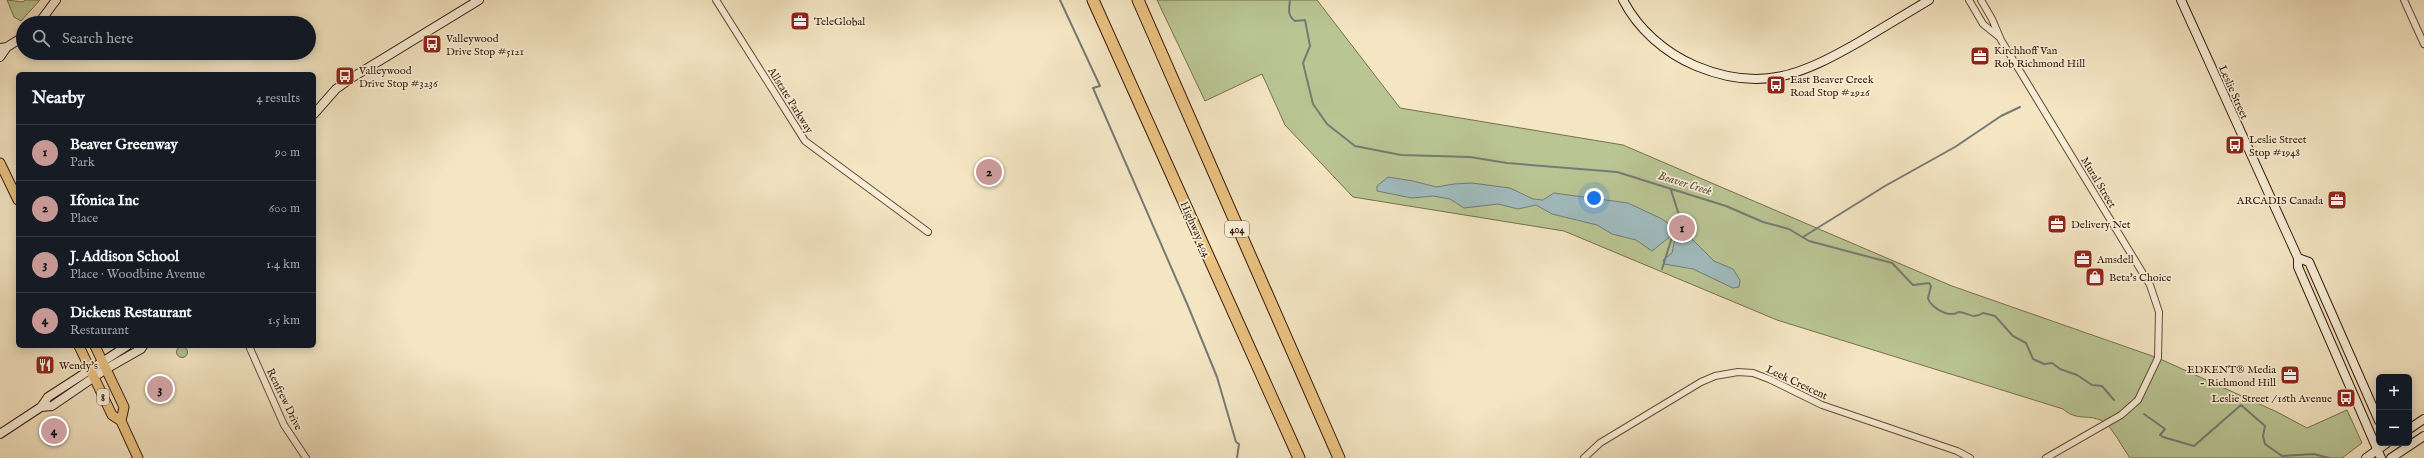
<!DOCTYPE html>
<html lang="en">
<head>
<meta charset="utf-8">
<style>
  :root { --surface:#171b24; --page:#242831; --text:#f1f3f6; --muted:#9ea1a6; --line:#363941; --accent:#c59692 }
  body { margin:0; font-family:"IM FELL English",serif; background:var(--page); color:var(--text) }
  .controls { position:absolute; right:12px; bottom:12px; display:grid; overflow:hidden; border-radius:6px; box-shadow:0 2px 10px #0003 }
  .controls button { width:36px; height:36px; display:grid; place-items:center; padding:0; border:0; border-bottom:1px solid var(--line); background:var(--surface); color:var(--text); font:20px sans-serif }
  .you { position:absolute; left:1594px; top:198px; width:14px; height:14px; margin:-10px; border:3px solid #fff; border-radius:50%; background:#1a73e8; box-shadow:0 0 0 6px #1a73e833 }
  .badge { display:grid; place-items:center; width:26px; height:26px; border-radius:50%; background:var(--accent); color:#111; font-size:13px; font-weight:700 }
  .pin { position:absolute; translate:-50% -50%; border:2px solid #fff; box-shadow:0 1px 4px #0006 }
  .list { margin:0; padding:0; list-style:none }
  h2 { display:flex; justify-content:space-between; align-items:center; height:52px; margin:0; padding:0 16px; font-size:17px }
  h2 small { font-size:13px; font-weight:400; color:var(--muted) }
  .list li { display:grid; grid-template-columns:26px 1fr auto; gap:12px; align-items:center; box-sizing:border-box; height:56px; padding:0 16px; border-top:1px solid var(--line) }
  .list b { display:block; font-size:15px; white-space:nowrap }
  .list p { margin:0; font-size:13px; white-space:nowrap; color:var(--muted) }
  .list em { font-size:13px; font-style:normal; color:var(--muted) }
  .icon { flex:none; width:22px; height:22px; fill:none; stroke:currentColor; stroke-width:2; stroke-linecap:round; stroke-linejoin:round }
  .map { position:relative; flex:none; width:2424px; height:458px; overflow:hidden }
  .search { position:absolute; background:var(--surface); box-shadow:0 2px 10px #0003; left:16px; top:16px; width:300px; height:44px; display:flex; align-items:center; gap:10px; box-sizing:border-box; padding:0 14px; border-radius:22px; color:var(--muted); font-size:15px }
  .panel { position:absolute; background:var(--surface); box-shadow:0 2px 10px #0003; left:16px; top:72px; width:300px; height:276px; border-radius:6px }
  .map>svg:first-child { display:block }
  .green { fill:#bac594; stroke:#78704c }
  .water { fill:#a0bcbe; stroke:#767b74 }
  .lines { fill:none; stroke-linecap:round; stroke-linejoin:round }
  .stream { stroke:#767b74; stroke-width:2 }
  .street-casing { stroke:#664d34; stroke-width:8 }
  .secondary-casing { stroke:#371a05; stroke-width:10 }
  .primary-casing { stroke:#371a05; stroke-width:11 }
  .highway-casing { stroke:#371a05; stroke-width:13 }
  .street { stroke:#f8eed8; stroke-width:6 }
  .secondary { stroke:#f8eed8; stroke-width:8 }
  .primary { stroke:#eac282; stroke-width:9 }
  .highway { stroke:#eac282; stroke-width:11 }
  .labels { text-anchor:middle; stroke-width:3.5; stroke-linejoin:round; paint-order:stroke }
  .shield { fill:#f8eed8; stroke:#715a44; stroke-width:1 }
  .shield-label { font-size:10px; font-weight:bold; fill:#371a05 }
  .poi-label { font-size:11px; fill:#371a05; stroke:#f8eed8; text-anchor:start }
  .street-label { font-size:11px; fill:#371a05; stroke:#f8eed8 }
  .water-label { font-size:12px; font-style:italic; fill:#5c5346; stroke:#f8eed8 }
</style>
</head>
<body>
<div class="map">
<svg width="2424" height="458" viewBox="0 0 2424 458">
  <rect width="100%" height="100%" fill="#f4e5c3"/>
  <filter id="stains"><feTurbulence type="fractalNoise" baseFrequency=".005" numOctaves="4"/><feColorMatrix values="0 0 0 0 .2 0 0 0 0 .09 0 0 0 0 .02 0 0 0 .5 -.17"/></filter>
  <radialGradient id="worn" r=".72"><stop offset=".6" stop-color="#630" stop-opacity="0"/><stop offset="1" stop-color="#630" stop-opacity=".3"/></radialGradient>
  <path class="green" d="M7 0 23 2 25 0H40L21 21 14 17Z
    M1157 0H1317L1400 108 1623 145 1952 286 2158 358 2277 412 2307 428 2347 410 2362 443 2342 458H2130C2124 450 2112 427 2104 422 2090 413 2077 422 2063 409L1777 320 1564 231 1353 197 1285 125 1262 74 1205 101Z
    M176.5 352a5.5 5.5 0 1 1 11 0a5.5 5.5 0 1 1-11 0Z"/>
  <path class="water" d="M1388 177 1413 181 1436 187 1454 184 1472 183 1510 188 1533 199 1543 200 1554 193 1628 203 1660 218 1690 237 1714 261 1733 269 1740 280 1739 287 1733 288 1693 269 1664 264 1663 260 1672 253 1675 238 1672 235 1652 251 1636 240 1612 234 1597 225 1552 214 1536 205 1518 209 1498 204 1464 208 1450 199 1433 196 1412 198 1377 191V186Z"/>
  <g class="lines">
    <path class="stream" d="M1060 0 1100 86 1093 88 1188 306 1217 377 1236 442 1239 444 1237 458
      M1290 0C1289 9 1287 15 1295 21L1305 20 1310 46 1303 63 1313 104 1327 124 1355 146 1401 155 1470 157 1507 163 1617 172 1726 206 1763 222 1789 229 1809 241 1892 263 1913 285 1929 283 1931 286 1928 298C1930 306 1944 315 1953 314 1956 314 1957 312 1959 312 1970 313 1972 320 1983 313L1995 316 2013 336 2026 343 2033 359 2044 364 2052 363 2060 369 2077 375 2092 385 2102 386 2114 400
      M1671 190 1679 215 1675 230
      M1803 237 1885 186 1955 147 2001 116 2020 107
      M1662 269 1673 234
      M2144 414 2165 429 2160 435 2163 437 2194 446 2241 405 2265 426 2263 436 2265 444 2282 456 2314 454 2329 458"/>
    <g class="street-casing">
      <path id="street" d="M716 0 805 141 928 232
        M1969 0 1983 24 1999 37
        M1981 0 1992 19 2001 40 2150 285 2159 312 2158 358 2138 400 2121 415 2046 458
        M2404 0 2424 44
        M249 346 284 425 306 458
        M1584 458 1600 443 1701 382 1715 376 1738 372 1753 373 1769 379 1822 405 1957 451 1970 458"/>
    </g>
    <g class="secondary-casing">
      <path id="secondary" d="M1623 0C1638 29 1665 53 1696 66 1761 93 1801 75 1859 42 1882 28 1906 14 1929 0
        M2181 0 2298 258V267L2381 458
        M39 23 56 0
        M0 48 7 47 23 37
        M0 57 7 47
        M314 114 336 89 353 77 479 0
        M2298 258 2309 262 2379 421
        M41 407 52 406 106 369 141 349 143 346
        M2409 429 2424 419
        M0 434 41 407 48 397 127 346
        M2366 458 2387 443
        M2391 458 2424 436"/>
    </g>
    <g class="primary-casing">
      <path id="primary" d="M0 163 18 200
        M79 346 112 415 121 421 138 458
        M95 346 124 407 121 421"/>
    </g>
    <g class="highway-casing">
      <path id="highway" d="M1093 0 1299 458
        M1138 0 1339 458"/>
    </g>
    <use href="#street" class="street"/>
    <use href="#secondary" class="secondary"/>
    <use href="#primary" class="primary"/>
    <use href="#highway" class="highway"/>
  </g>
  <defs>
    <g id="office-square" transform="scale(1)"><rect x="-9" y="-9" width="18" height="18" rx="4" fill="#8f2418" stroke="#f8eed8"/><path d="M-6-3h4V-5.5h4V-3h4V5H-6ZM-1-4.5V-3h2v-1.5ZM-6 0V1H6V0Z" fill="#fff"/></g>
    <g id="bus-square" transform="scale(1)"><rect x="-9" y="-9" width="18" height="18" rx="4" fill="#8f2418" stroke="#f8eed8"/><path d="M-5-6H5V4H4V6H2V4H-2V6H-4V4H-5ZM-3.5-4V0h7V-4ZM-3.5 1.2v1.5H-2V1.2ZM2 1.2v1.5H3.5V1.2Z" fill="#fff"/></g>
    <g id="shop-square" transform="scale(1)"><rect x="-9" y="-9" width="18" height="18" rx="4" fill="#8f2418" stroke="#f8eed8"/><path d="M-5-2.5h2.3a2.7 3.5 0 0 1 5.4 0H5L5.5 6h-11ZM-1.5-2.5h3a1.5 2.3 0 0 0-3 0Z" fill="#fff"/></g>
    <g id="restaurant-square" transform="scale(1)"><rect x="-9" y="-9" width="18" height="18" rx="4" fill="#8f2418" stroke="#f8eed8"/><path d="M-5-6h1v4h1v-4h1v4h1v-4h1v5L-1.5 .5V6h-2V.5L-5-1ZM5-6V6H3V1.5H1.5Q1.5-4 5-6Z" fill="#fff"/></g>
  </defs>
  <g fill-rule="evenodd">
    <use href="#office-square" x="800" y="21"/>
    <use href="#bus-square" x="432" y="44"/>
    <use href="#office-square" x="1980" y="56"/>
    <use href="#bus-square" x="345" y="76"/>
    <use href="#bus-square" x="1776" y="85"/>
    <use href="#bus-square" x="2235" y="145"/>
    <use href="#office-square" x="2337" y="200"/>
    <use href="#office-square" x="2057" y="224"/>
    <use href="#office-square" x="2083" y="259"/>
    <use href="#shop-square" x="2095" y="277"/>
    <use href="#restaurant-square" x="45" y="365"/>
    <use href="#office-square" x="2290" y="375"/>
    <use href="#bus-square" x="2346" y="398"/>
  </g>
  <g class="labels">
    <g class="shield">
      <rect x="1225" y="221" width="24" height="16" rx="3"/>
      <rect x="97" y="389" width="12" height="16" rx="3"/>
    </g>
    <g class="shield-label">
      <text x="1237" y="233">404</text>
      <text x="103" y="401">8</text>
    </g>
    <g class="poi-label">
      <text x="814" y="25">TeleGlobal</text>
      <text x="446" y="42">Valleywood<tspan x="446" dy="13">Drive Stop #5121</tspan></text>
      <text x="1994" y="54">Kirchhoff Van<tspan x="1994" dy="13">Rob Richmond Hill</tspan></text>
      <text x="359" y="74">Valleywood<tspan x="359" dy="13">Drive Stop #3236</tspan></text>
      <text x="1790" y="83">East Beaver Creek<tspan x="1790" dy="13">Road Stop #2926</tspan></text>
      <text x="2249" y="143">Leslie Street<tspan x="2249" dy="13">Stop #1948</tspan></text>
      <text x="2323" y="204" text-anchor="end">ARCADIS Canada</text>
      <text x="2071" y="228">Delivery Net</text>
      <text x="2097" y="263">Amsdell</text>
      <text x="2109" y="281">Beta's Choice</text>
      <text x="59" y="369">Wendy's</text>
      <text x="2276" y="373" text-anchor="end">EDKENT® Media<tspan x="2276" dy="13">- Richmond Hill</tspan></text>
      <text x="2332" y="402" text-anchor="end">Leslie Street / 16th Avenue</text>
    </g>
    <g class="street-label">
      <text transform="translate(2234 92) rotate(66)" y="4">Leslie Street</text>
      <text transform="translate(791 100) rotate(58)" y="4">Allstate Parkway</text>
      <text transform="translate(2099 182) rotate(59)" y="4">Mural Street</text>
      <text transform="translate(1196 229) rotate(66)" y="4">Highway 404</text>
      <text transform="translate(1797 382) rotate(25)" y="4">Leek Crescent</text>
      <text transform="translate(285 399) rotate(64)" y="4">Renfrew Drive</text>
    </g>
    <g class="water-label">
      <text transform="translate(1685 183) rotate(17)" y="4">Beaver Creek</text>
    </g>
  </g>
  <rect width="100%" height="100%" filter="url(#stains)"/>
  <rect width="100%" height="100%" fill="url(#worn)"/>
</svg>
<div class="controls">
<button>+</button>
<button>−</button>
</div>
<div class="you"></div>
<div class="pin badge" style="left:1682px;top:228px">1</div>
<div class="pin badge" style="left:989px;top:172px">2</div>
<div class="pin badge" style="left:160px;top:389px">3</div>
<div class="pin badge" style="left:54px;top:431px">4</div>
<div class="search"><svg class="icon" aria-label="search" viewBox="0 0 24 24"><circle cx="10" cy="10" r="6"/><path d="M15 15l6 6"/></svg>Search here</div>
<section class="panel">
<h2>Nearby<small>4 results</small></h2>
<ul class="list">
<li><span class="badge">1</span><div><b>Beaver Greenway</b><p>Park</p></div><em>90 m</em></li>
<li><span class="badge">2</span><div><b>Ifonica Inc</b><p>Place</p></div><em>600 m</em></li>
<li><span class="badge">3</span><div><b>J. Addison School</b><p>Place · Woodbine Avenue</p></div><em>1.4 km</em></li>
<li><span class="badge">4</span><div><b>Dickens Restaurant</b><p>Restaurant</p></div><em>1.5 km</em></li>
</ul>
</section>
</div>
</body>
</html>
